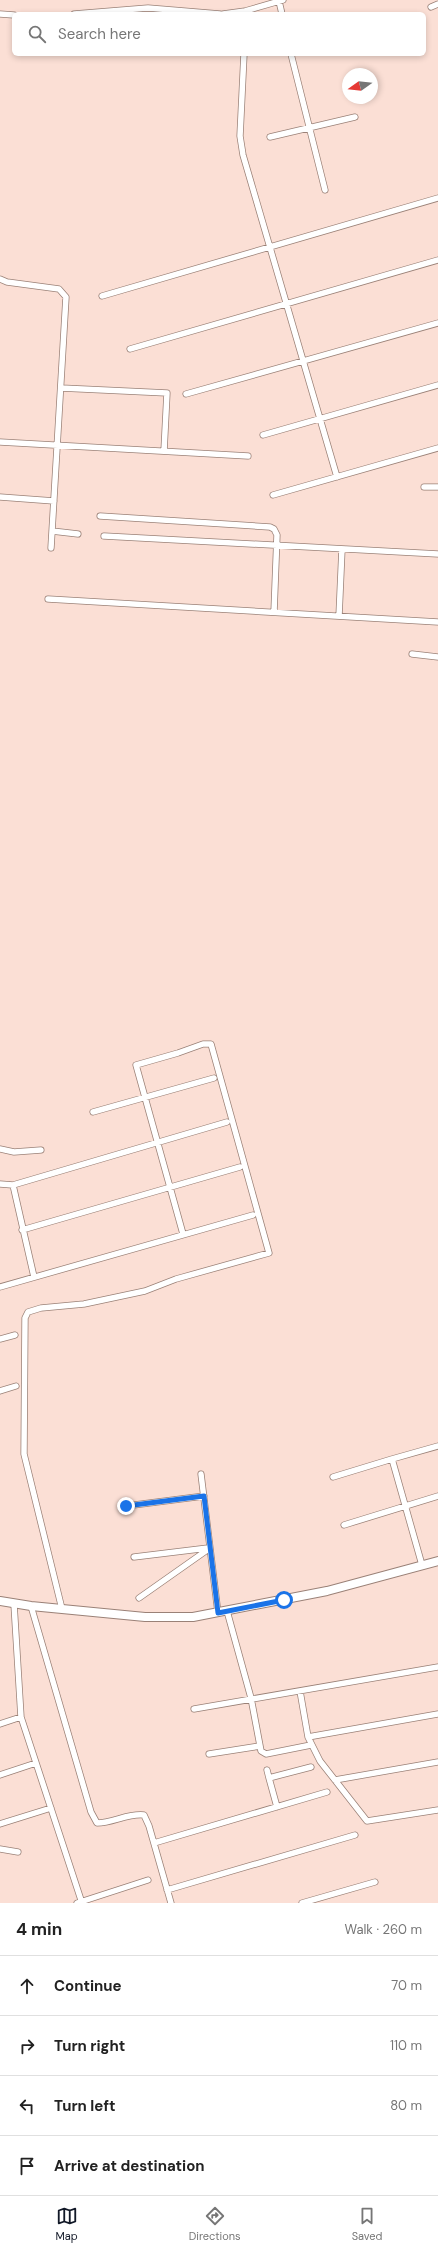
<!DOCTYPE html>
<html lang="en">
<head>
<meta charset="utf-8">
<style>
  :root { --surface:#fff; --page:#f2f2f2; --text:#222; --muted:#767676; --line:#e0e0e0; --accent:#111827 }
  body { margin:0; font-family:"DM Sans",sans-serif; background:var(--page); color:var(--text) }
  .compass { position:absolute; left:342px; top:68px; width:36px; height:36px; border-radius:50%; background:var(--surface); box-shadow:0 2px 6px #0003; rotate:255deg }
  .stop { position:absolute; width:12px; height:12px; margin:-9px; border:3px solid #1a73e8; border-radius:50%; background:#fff }
  .stop.end { background:#1a73e8; border-color:#fff; box-shadow:0 1px 4px #0008 }
  .list { margin:0; padding:0; list-style:none }
  h2 { display:flex; justify-content:space-between; align-items:center; height:52px; margin:0; padding:0 16px; font-size:17px }
  h2 small { font-size:13px; font-weight:400; color:var(--muted) }
  .list li { display:grid; grid-template-columns:26px 1fr auto; gap:12px; align-items:center; box-sizing:border-box; height:60px; padding:0 16px; border-top:1px solid var(--line) }
  .list b { display:block; font-size:15px; white-space:nowrap }
  .list em { font-size:13px; font-style:normal; color:var(--muted) }
  .icon { flex:none; width:22px; height:22px; fill:none; stroke:currentColor; stroke-width:2; stroke-linecap:round; stroke-linejoin:round }
  .map { position:relative; flex:none; width:438px; height:1903px; overflow:hidden }
  .search { position:absolute; background:var(--surface); box-shadow:0 2px 6px #0003; left:12px; right:12px; top:12px; height:44px; display:flex; align-items:center; gap:10px; box-sizing:border-box; padding:0 14px; border-radius:6px; color:var(--muted); font-size:15px }
  .sheet { height:292px; background:var(--surface) }
  nav { display:flex; justify-content:space-around; align-items:center; box-sizing:border-box; height:56px; border-top:1px solid var(--line); background:var(--surface); font-size:11px; color:var(--muted) }
  nav a { display:grid; justify-items:center; gap:2px }
  nav .on { color:var(--accent) }
  .map>svg:first-child { display:block }
  .lines { fill:none; stroke-linecap:round; stroke-linejoin:round }
  .street-casing { stroke:#9a8177; stroke-width:7 }
  .secondary-casing { stroke:#9a8177; stroke-width:10 }
  .street { stroke:#fff; stroke-width:5.5 }
  .secondary { stroke:#fff; stroke-width:8 }
  .route { stroke:#1a73e8; stroke-width:5 }
</style>
</head>
<body>
<div class="map">
<svg width="438" height="1903" viewBox="0 0 438 1903">
  <rect width="100%" height="100%" fill="#fbdfd5"/>
  <g class="lines">
    <g class="street-casing">
      <path id="street" d="M279 1 282 14
        M431 7 438 4
        M0 14 14 15
        M74 14 148 8 220 14
        M223 14 245 11 283 0
        M244 54 240 136 243 155 337 477
        M291 54 325 190
        M270 137 355 117
        M0 279 7 282 59 289 66 297 51 548
        M102 296 438 198
        M130 349 438 260
        M61 388 167 393 164 451
        M186 394 438 323
        M263 435 438 385
        M0 442 248 456
        M424 487H438
        M273 495 438 448
        M0 497 54 501
        M100 516 270 527 274 529 277 535 274 612
        M52 531 78 534
        M104 536 438 554
        M48 599 438 622
        M339 616 342 549
        M412 654 438 657
        M93 1112 214 1078
        M0 1149 14 1152 41 1150
        M0 1184 13 1185
        M22 1230 240 1167
        M34 1277 13 1185 227 1122
        M0 1287 253 1215
        M0 1339 15 1335
        M0 1391 16 1386
        M392 1459 438 1446
        M201 1474 218 1613
        M333 1477 392 1459 422 1565
        M126 1506 204 1496
        M344 1525 438 1496
        M134 1557 208 1548
        M139 1598 210 1548
        M14 1604 21 1717 82 1903
        M31 1606 91 1812 97 1823C113 1823 128 1813 144 1815L149 1826 171 1903
        M62 1609 24 1454 25 1318 28 1312 41 1308 84 1304 145 1291 176 1279 269 1253 211 1044H203L178 1053 136 1065 183 1234
        M227 1611 251 1698 261 1751 266 1754 311 1745
        M300 1691 308 1737
        M194 1709 438 1667
        M438 1714 308 1737 320 1761 367 1821 438 1810
        M0 1724 21 1717
        M209 1754 260 1746
        M267 1770 269 1778
        M0 1775 36 1763
        M335 1780 438 1762
        M277 1807 269 1778 311 1767
        M0 1824 51 1808
        M154 1843 327 1792
        M0 1849 18 1852
        M167 1890 355 1835
        M77 1903 148 1880
        M302 1903 375 1882"/>
    </g>
    <g class="secondary-casing">
      <path id="secondary" d="M0 1601 31 1606 145 1617H193L327 1591 438 1561"/>
    </g>
    <use href="#street" class="street"/>
    <use href="#secondary" class="secondary"/>
  </g>
  <g class="lines">
    <path class="route" d="M126 1506 204 1496 218 1613 284 1600"/>
  </g>
</svg>
<svg class="compass" viewBox="-18 -18 36 36"><path d="M0-13l5 13h-10z" fill="#e53935"/><path d="M0 13l5-13h-10z" fill="#767676"/></svg>
<div class="stop" style="left:284px;top:1600px"></div>
<div class="stop end" style="left:126px;top:1506px"></div>
<div class="search"><svg class="icon" aria-label="search" viewBox="0 0 24 24"><circle cx="10" cy="10" r="6"/><path d="M15 15l6 6"/></svg>Search here</div>
</div>
<section class="sheet">
<h2>4 min<small>Walk · 260 m</small></h2>
<ul class="list">
<li><svg class="icon" aria-label="ahead" viewBox="0 0 24 24"><path d="M12 20V5M6 11l6-6 6 6"/></svg><div><b>Continue</b></div><em>70 m</em></li>
<li><svg class="icon" aria-label="right" viewBox="0 0 24 24"><path d="M7 20v-9h11M14 6l5 5-5 5"/></svg><div><b>Turn right</b></div><em>110 m</em></li>
<li><svg class="icon" aria-label="left" viewBox="0 0 24 24"><path d="M17 20v-9H6M10 6l-5 5 5 5"/></svg><div><b>Turn left</b></div><em>80 m</em></li>
<li><svg class="icon" aria-label="arrive" viewBox="0 0 24 24"><path d="M6 21V4h12l-3 4 3 4H6"/></svg><div><b>Arrive at destination</b></div></li>
</ul>
</section>
<nav>
<a class="on"><svg class="icon" aria-label="map" viewBox="0 0 24 24"><path d="M3 6l6-2 6 2 6-2v14l-6 2-6-2-6 2zM9 4v14M15 6v14"/></svg>Map</a>
<a><svg class="icon" aria-label="directions" viewBox="0 0 24 24"><path d="M12 3l9 9-9 9-9-9zM9 14v-3h6M13 9l2 2-2 2"/></svg>Directions</a>
<a><svg class="icon" aria-label="saved" viewBox="0 0 24 24"><path d="M7 4h10v16l-5-4-5 4z"/></svg>Saved</a>
</nav>
</body>
</html>
